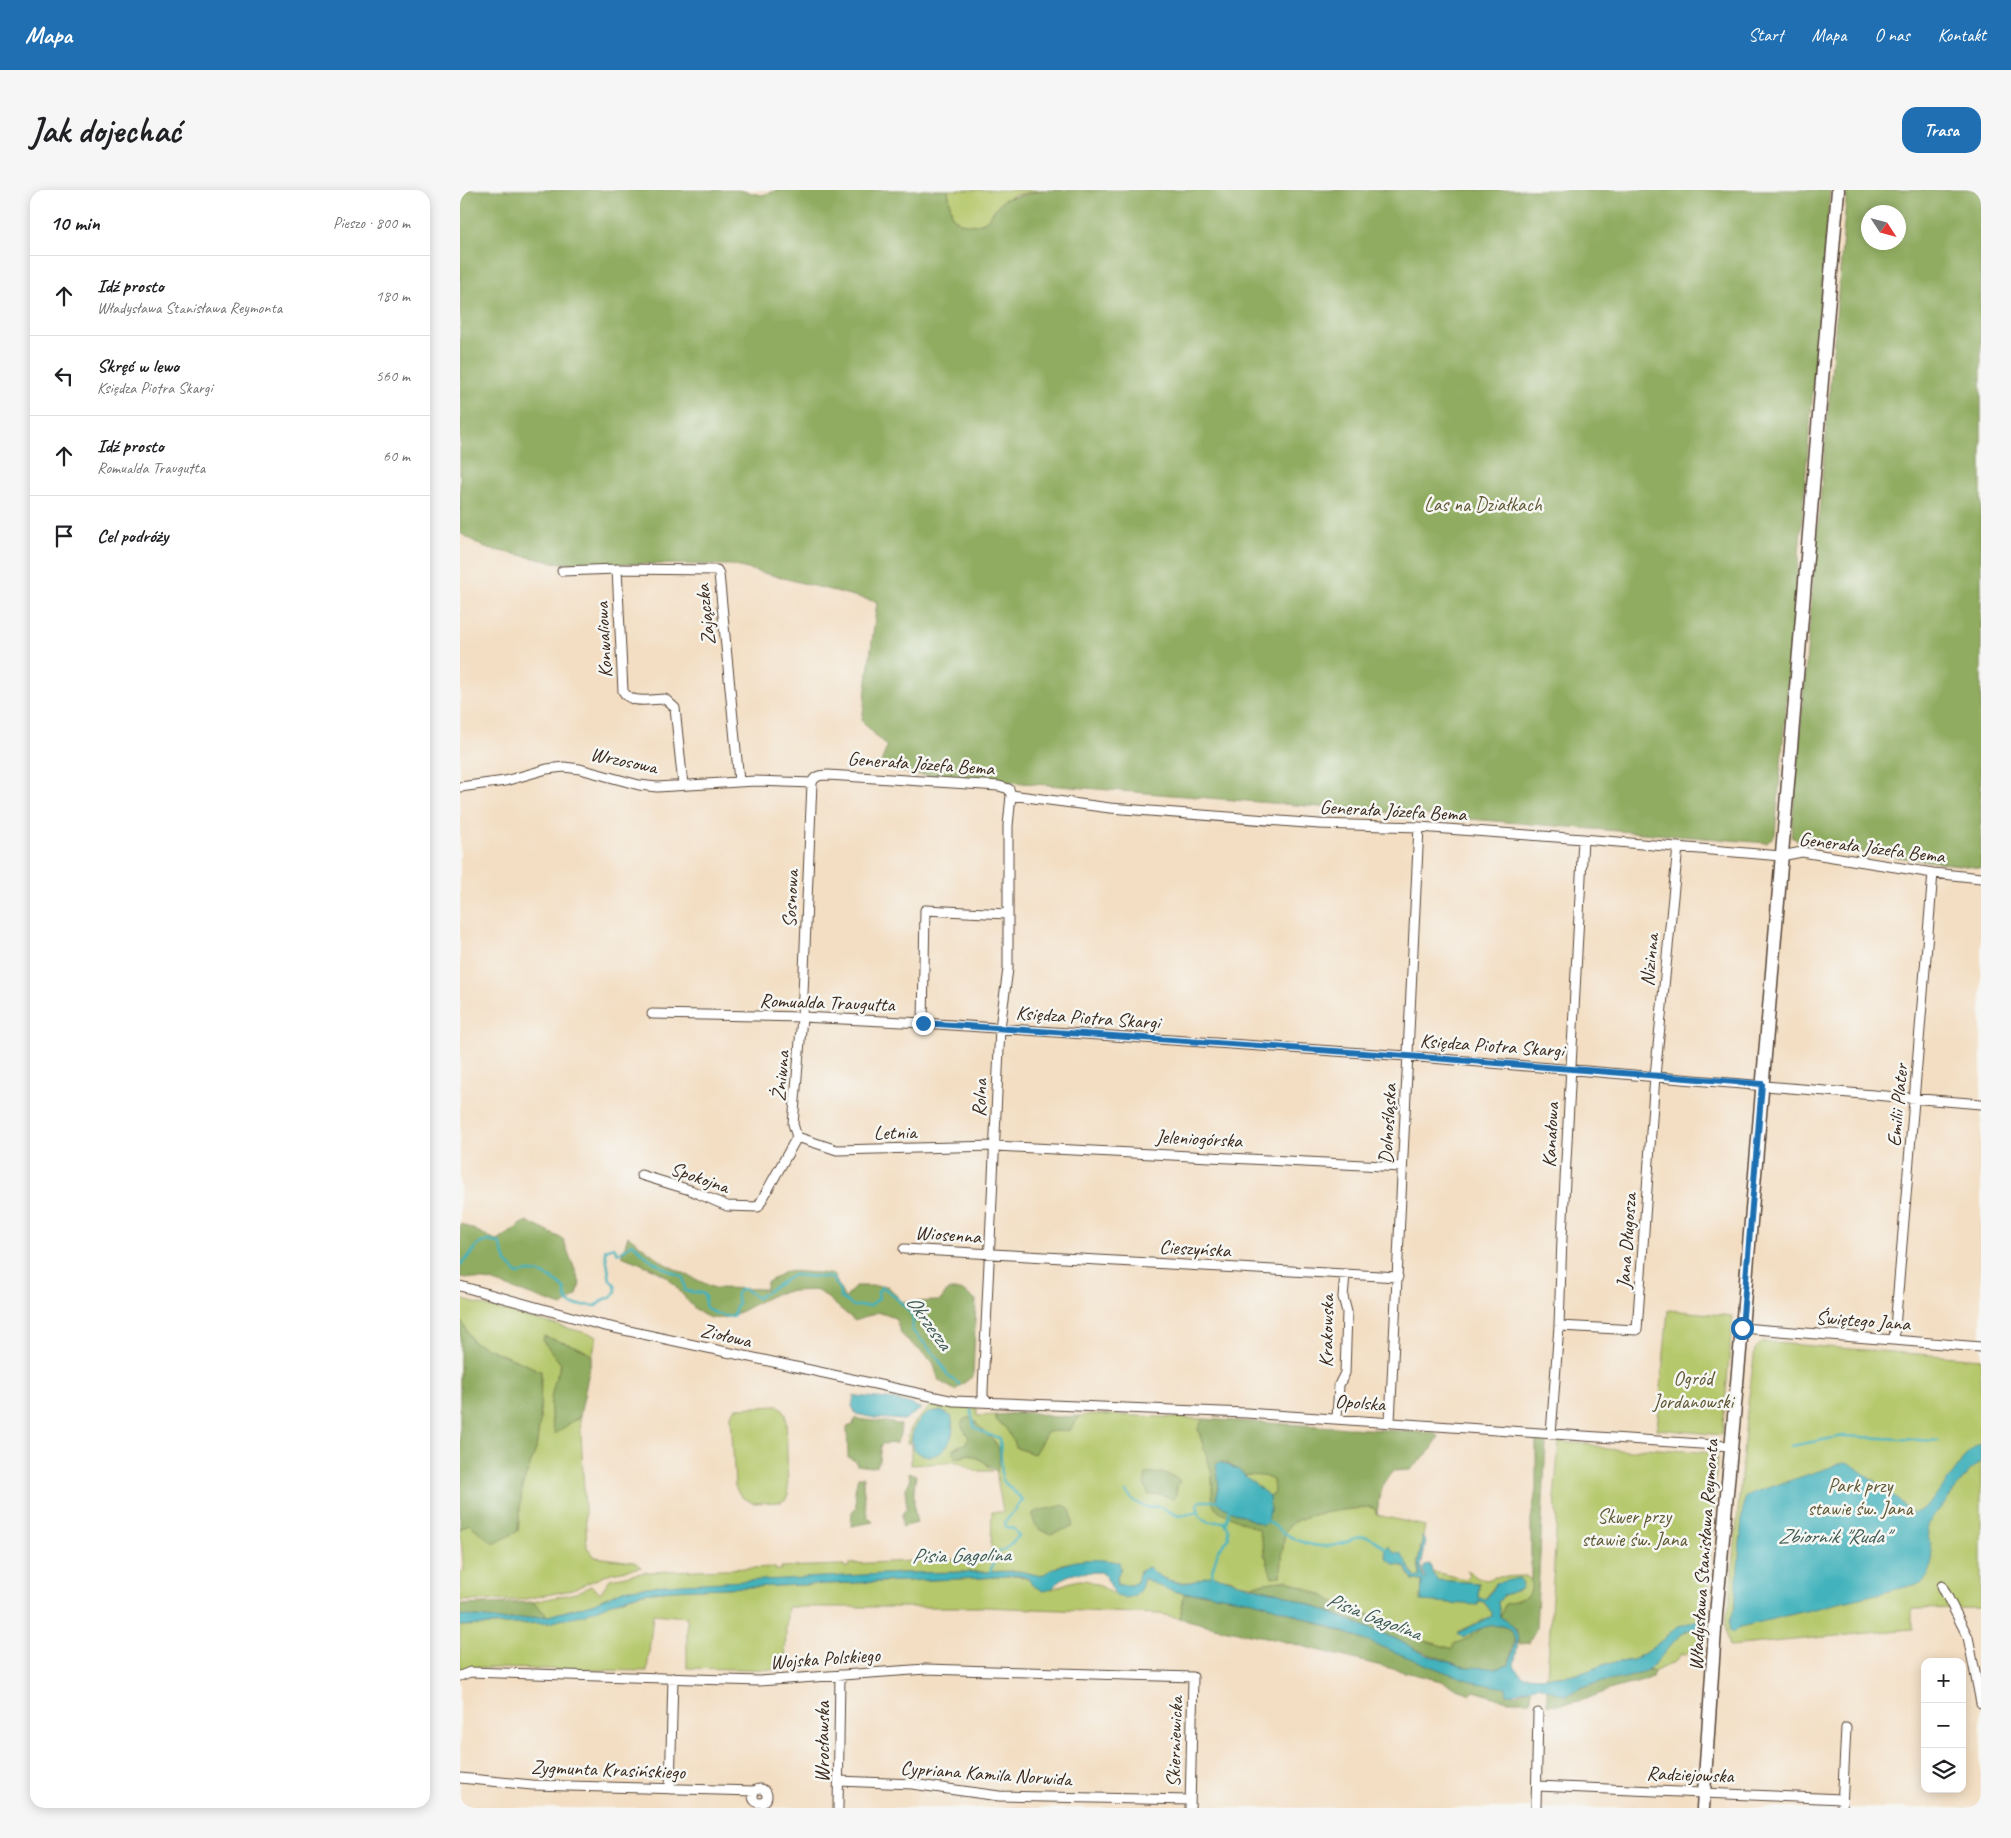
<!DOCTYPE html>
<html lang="pl">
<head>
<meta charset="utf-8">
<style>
  :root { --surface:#fff; --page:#f6f6f6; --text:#202124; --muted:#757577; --line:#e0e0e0; --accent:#1f6fb2 }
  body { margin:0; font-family:Caveat,sans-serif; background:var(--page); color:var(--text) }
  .controls { position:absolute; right:15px; bottom:15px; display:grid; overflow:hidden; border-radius:10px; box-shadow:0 2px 12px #0003 }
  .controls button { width:45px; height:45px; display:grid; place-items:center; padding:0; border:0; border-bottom:1px solid var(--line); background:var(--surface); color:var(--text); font:25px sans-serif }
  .compass { position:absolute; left:1401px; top:15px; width:45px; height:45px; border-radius:50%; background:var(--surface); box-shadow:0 2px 12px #0003; rotate:126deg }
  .stop { position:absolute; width:15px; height:15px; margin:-11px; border:4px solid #1f6fb2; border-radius:50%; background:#fff }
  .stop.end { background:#1f6fb2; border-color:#fff; box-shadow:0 1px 5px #0008 }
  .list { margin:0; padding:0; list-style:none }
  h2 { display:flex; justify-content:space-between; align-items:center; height:65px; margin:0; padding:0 20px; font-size:21px }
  h2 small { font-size:16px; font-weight:400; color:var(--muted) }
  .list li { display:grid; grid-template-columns:32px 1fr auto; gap:15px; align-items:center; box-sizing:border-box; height:80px; padding:0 20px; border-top:1px solid var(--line) }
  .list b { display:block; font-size:19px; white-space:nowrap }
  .list p { margin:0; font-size:16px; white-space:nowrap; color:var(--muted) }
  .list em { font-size:16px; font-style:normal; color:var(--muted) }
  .icon { flex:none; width:28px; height:28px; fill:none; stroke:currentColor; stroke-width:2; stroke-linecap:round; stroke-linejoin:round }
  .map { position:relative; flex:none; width:1521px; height:1618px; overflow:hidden; border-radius:15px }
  header { display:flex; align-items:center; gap:30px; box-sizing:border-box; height:70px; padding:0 25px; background:var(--accent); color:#fff }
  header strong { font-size:24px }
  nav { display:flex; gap:28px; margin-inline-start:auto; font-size:18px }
  .intro { display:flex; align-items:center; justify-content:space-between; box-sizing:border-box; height:120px; padding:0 30px }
  h1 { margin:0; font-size:35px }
  .button { padding:12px 22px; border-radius:15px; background:var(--accent); color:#fff; font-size:18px; font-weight:700 }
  main { display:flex; gap:30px; padding:0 30px }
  aside { flex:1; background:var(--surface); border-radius:15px; box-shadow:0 2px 12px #0003 }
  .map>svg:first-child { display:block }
  .green { fill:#b6c86c; stroke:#787945; fill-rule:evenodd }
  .forest { fill:#90ac60; stroke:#666b3f; fill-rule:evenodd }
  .water { fill:#42b2bc; stroke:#3e6e6d }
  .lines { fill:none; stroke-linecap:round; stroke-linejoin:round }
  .stream { stroke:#42b2bc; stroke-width:2.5 }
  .street-casing { stroke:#574537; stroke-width:11 }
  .secondary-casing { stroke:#574537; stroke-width:15 }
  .street { stroke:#fff; stroke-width:9 }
  .secondary { stroke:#fff; stroke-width:12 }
  .route { stroke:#1f6fb2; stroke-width:6 }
  .labels { text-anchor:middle; stroke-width:5; stroke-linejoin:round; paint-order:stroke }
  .park-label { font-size:20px; fill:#605935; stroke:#f6f6f2 }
  .street-label { font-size:20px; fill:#3b2a1e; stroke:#f6f6f2 }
  .water-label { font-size:21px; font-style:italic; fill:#3d5a55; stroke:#f6f6f2 }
</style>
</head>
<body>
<header>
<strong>Mapa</strong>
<nav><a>Start</a><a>Mapa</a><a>O nas</a><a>Kontakt</a></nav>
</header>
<div class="intro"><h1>Jak dojechać</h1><a class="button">Trasa</a></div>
<main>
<aside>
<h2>10 min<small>Pieszo · 800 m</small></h2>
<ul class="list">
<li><svg class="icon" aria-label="ahead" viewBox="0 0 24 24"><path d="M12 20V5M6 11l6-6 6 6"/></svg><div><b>Idź prosto</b><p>Władysława Stanisława Reymonta</p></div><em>180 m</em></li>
<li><svg class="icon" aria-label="left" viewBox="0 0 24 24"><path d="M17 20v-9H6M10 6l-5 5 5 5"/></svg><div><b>Skręć w lewo</b><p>Księdza Piotra Skargi</p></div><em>560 m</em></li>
<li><svg class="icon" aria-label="ahead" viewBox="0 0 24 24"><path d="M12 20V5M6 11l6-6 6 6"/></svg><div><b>Idź prosto</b><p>Romualda Traugutta</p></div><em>60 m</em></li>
<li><svg class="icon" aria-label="arrive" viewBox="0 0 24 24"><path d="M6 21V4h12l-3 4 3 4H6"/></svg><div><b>Cel podróży</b></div></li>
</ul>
</aside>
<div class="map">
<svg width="1521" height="1618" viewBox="0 0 1521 1618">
  <rect width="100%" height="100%" fill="#f6f6f2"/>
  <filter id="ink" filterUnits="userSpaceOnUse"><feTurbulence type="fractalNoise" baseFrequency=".02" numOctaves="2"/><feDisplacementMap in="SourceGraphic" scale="10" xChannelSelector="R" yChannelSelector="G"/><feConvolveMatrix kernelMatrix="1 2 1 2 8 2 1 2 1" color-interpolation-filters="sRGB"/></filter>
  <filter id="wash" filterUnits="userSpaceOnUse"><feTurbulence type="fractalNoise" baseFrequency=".0096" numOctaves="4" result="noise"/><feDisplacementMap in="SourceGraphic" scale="20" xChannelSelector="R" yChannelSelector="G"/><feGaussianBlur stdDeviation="1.12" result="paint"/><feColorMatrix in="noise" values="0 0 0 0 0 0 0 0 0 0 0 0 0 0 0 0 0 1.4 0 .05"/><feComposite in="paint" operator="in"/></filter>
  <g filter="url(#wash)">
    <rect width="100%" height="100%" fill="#f3dec3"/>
    <path class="green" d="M488 0H584L554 5 538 15 526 31 515 35 500 33 492 26Z
      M0 1109 137 1146 132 1166C119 1155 100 1153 84 1146L83 1151 101 1174C92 1200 86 1216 95 1243L120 1226 127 1357 135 1367 174 1372 182 1377 151 1383 112 1400 60 1410 0 1411V1383L4 1381 0 1339 8 1334 58 1341 62 1297 76 1259 80 1231 81 1181 13 1152 0 1129Z
      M1208 1120 1273 1126 1262 1245 1197 1239Z
      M1302 1152 1521 1169V1418L1452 1419V1439L1269 1456C1263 1441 1266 1427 1270 1412L1286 1229 1295 1159Z
      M472 1215 495 1218 496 1216 517 1218V1226L536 1225V1230L546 1238 557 1258 574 1264 587 1242 610 1240 620 1226 633 1224 743 1229 738 1239 752 1284V1307L799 1340 803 1352 804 1365 821 1386C822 1372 822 1356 825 1343 832 1321 890 1320 910 1317L915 1319 917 1325 965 1336 958 1372 960 1386 956 1388 930 1358 926 1359V1367L946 1379 953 1390 962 1391 961 1411 1018 1414V1411L1024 1412 1033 1423 1032 1426 998 1442 1003 1448 1025 1435C1016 1444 1006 1451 993 1454L994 1459 958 1449 944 1441 942 1444 938 1441 939 1438 878 1415 866 1407 828 1390 792 1395 777 1393 770 1389H741L731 1392H715L700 1387 689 1377 680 1381 677 1392C670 1396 665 1396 657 1395V1387L661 1379 615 1372 602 1374 581 1386 559 1381 443 1383 163 1400 132 1414 88 1426 73 1412 116 1403 131 1396 140 1403 150 1389 187 1382 315 1377V1380H321V1377L384 1375V1377H389V1374L452 1371V1374H457V1371L526 1368 531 1360 532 1322H543C542 1312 536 1289 537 1280 538 1272 541 1264 538 1257 534 1247 521 1241 515 1231L504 1239 509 1248 505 1254 497 1256 500 1268 509 1264 523 1271 533 1281H515L499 1272 451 1275V1253H447C448 1235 460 1227 472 1215ZM493 1242 486 1257 472 1266 454 1260 450 1253 452 1245ZM702 1283 714 1287 717 1296 716 1306 713 1309 702 1304Z
      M318 1216 323 1219 326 1225 328 1304 326 1309 321 1312 293 1313 282 1307 278 1302 275 1296 271 1225 276 1218Z
      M1099 1252 1129 1254 1147 1259 1169 1261 1185 1258 1254 1263 1257 1266 1244 1452 1227 1464H1221L1217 1470 1194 1482 1187 1480C1203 1466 1215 1441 1237 1438L1238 1431 1220 1436 1211 1442 1193 1458 1173 1470 1146 1474 1119 1484 1087 1487 1097 1326 1094 1308Z
      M792 1284 809 1287 813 1290 814 1302 809 1306 783 1285Z
      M1007 1381 1018 1388 1027 1390 1035 1387 1066 1386 1072 1391 1071 1401 1068 1406C1051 1414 1047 1409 1040 1427L1038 1412 1044 1405 1061 1399 1033 1396 1026 1409H1018L1019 1393 976 1390 973 1386 974 1382 1005 1389 1009 1387Z
      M557 1385 592 1399C601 1396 611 1391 620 1390 636 1389 650 1405 665 1408L681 1398 684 1388 693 1393 724 1404 720 1428 700 1424 525 1417H328L326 1434 325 1480 227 1478V1427L193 1424 187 1481 29 1478 6 1479 0 1481V1436L89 1433 182 1403 212 1400 523 1388Z"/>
    <path class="forest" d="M0 0H278L302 5 318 0H488L492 26 500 33 515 35 526 31 538 15 545 9 584 0H1370L1315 645 1307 653 451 584 420 575 427 557 402 531 417 412 272 375 98 373 25 358 0 343Z
      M1387 0H1521V678L1347 655 1331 647ZM1408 22H1438V52H1408Z
      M66 1031 103 1049 120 1093 117 1105 102 1116 31 1091 0 1087V1033L38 1051Z
      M168 1046 205 1074 254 1098 306 1099V1093L326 1081 373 1084 385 1109 395 1096H428L442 1112 480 1111 488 1100H501L516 1110 513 1186 495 1200 479 1191 473 1172 442 1145 435 1128 418 1122 395 1131 358 1100C344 1101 328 1100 316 1104 296 1110 269 1135 248 1127 229 1120 220 1096 204 1085 192 1077 175 1072 162 1066Z
      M0 1129 13 1152 81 1181 80 1231 76 1259 62 1297 58 1341 34 1354 9 1334 0 1339Z
      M84 1146C100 1153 118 1154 132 1166L120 1226 95 1244C87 1213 91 1203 101 1174L83 1151Z
      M570 1222 593 1227 620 1226 610 1240 587 1242 574 1264 557 1258 546 1238 536 1230V1225Z
      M509 1227C514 1231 537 1253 539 1259 541 1266 538 1275 537 1282L523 1271 510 1264 495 1268 493 1259 505 1254 509 1248 501 1235 503 1230Z
      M395 1228C410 1232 425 1230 441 1235L440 1244 437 1253 421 1254 419 1271 417 1276 411 1277 397 1275 395 1271 388 1267 387 1237 393 1235Z
      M743 1229 972 1243 979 1246 971 1260 950 1280 933 1281C920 1295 919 1307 917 1325L915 1319 910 1317C890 1320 832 1321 825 1343 822 1357 822 1372 821 1386L812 1387C806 1371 804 1356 799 1340L759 1321 753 1315 752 1284 738 1239ZM763 1272 777 1279 783 1285 803 1286 813 1290 814 1302 809 1306 810 1320 803 1335 763 1317 756 1311Z
      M1080 1249 1086 1254 1076 1439 1069 1453 1059 1454 1056 1439 1040 1427 1045 1414 1068 1406 1071 1400V1329L1076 1300V1250Z
      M449 1283 456 1285C453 1301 453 1318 457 1333L442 1337V1324L447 1318 445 1300 450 1291Z
      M702 1283 714 1287 720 1291 717 1296 716 1306 712 1309 702 1304 689 1305 684 1294 686 1284Z
      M398 1287H404L403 1296 407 1326 413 1332 391 1336 392 1322 396 1317 395 1299Z
      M604 1315C613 1320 613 1327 612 1337L591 1344C579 1340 572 1336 573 1323 583 1318 593 1319 604 1315Z
      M827 1390 866 1407 878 1415 882 1414 927 1431 939 1438 938 1441 942 1443 944 1441 958 1449 993 1459V1454C1006 1451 1016 1444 1025 1435 1066 1436 1053 1446 1049 1475L1037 1478 1004 1477 952 1458 934 1448 880 1426 820 1403 805 1400 792 1395Z
      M751 1403 755 1405 793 1411 814 1417 937 1462 1046 1498 1055 1505 1071 1498V1511H1048L1014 1501 1010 1504 981 1491 806 1447 762 1439 720 1428 724 1404Z
      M73 1412 88 1426 42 1430 0 1426V1415Z
      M1187 1480 1194 1482 1192 1487C1178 1494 1170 1494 1155 1498 1132 1506 1112 1517 1087 1514V1499L1106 1506C1130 1489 1161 1491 1187 1480Z"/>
    <path class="water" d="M394 1206C413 1208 445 1208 461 1219L444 1230 415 1228 396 1224 392 1216Z
      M474 1221H481L491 1226C499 1251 478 1278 454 1260 447 1245 458 1225 474 1221Z
      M1519 1254H1521V1271L1508 1283 1467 1335C1468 1356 1480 1376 1462 1393L1280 1437 1272 1443 1269 1441 1270 1430 1275 1416 1283 1315 1286 1307 1292 1303 1383 1273 1391 1274 1428 1301 1451 1322C1466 1328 1498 1275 1507 1264 1510 1260 1515 1257 1519 1254Z
      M759 1272 777 1279 809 1306 810 1320 808 1332 803 1335 763 1317 756 1311 759 1292 756 1275Z
      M962 1346 966 1352 961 1377 964 1389H966L963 1379 965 1375 970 1374 973 1385 977 1388 976 1390 1019 1393 1018 1408 1026 1409 1036 1393 1059 1388 1063 1393 1061 1399 1044 1405 1038 1412 1040 1427C1065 1439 1057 1454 1054 1476L1063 1486 1087 1487 1119 1484 1146 1474 1173 1470 1193 1458 1211 1442 1220 1436 1240 1429V1438C1216 1437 1204 1470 1187 1480 1161 1494 1132 1487 1106 1506L1078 1496 1047 1505 1046 1498 1017 1493 985 1482 881 1441 814 1417 793 1411 755 1405C745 1400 734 1405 723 1403 710 1401 695 1395 684 1388L681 1398 675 1406 665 1408 656 1406C651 1398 648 1386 640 1382 620 1383 605 1381 592 1399L583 1401 572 1395 568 1388 557 1385 523 1388 212 1400 182 1403 162 1409 125 1424 89 1433 0 1436V1425L42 1430 88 1426 132 1414 163 1400 203 1395 443 1383 523 1382 559 1381 581 1386C606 1369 629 1367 659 1372L661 1379 657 1387V1395H671L677 1392 680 1381 689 1377C700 1389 714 1395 731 1392 738 1391 745 1385 753 1386 764 1387 770 1391 779 1393 792 1397 806 1400 820 1403L934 1448 964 1464 1004 1477 1037 1478 1049 1475 1055 1452 1052 1440C1034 1430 1019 1438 1003 1448L998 1443 1032 1426V1423L1024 1412 1018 1411V1415L961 1411 962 1391 953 1390 946 1378 940 1375H935L927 1369 925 1363 928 1356 935 1363 940 1362 956 1388 960 1386 958 1372 962 1356Z"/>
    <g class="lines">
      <path class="stream" d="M0 1075 11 1064 17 1055 27 1051 40 1053 46 1072 58 1084C77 1078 91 1086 105 1099 105 1102 105 1105 106 1108 109 1120 127 1113 136 1116L144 1109 150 1108 156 1101 155 1095 150 1090 145 1060 154 1057 158 1063H160L171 1054 175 1055C186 1069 206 1080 223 1087L225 1101 242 1103 245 1106V1116C252 1124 262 1126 273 1127L278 1112C276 1106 276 1103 281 1099L286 1100 297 1108 333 1085 372 1088 379 1099 381 1108 394 1116H410L419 1108 418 1102 422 1097C429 1100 451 1121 453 1128 454 1132 452 1137 452 1140L477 1167 489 1187 499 1194
        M511 1220 514 1237 526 1244 540 1248 542 1290 563 1310 545 1332 546 1337 554 1339 559 1346 545 1359 536 1364 530 1383
        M1331 1256 1384 1246 1478 1251
        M666 1302 675 1312 689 1318 697 1316 719 1326 739 1322
        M807 1330C828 1348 857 1364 886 1352 893 1349 899 1345 908 1347 914 1348 922 1356 927 1360
        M766 1333 769 1320
        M753 1387 752 1381 758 1361 769 1348 768 1337 764 1332H750L740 1327 737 1315 740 1311H757"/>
    </g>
  </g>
  <g filter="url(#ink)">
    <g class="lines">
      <g class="street-casing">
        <path id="street" d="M157 379 163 501C171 515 190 509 205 509L215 518 223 595
          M102 381 157 379 257 380 259 384 279 591
          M0 597 45 591 87 579 104 577 120 579 179 595 197 597 295 591 352 593
          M551 605 650 618 859 634 959 637 1123 649 1321 666 1342 662 1473 683 1521 688
          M192 824 342 827 463 833 947 866 1521 914
          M463 833 465 720 547 724
          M337 947 333 934 342 827 352 593C354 586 360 585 368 585L539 596 549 599 551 605 548 636V779L540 838 523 1200V1207L527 1212
          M337 947 377 960 535 956 942 977
          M181 985 230 1000 267 1016 298 1017 337 947
          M444 1059 938 1087
          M0 1096 141 1135 494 1211 786 1223 1270 1256
          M1099 1136 1177 1140 1195 886 1218 657
          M1282 1138 1521 1157
          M1434 1150 1473 683
          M877 1228 879 1195 885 1183 887 1122 883 1107 885 1084
          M930 1232 959 637
          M1091 1244 1099 1136 1102 1047 1123 649
          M1482 1396 1508 1447 1521 1513
          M0 1486 10 1482 299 1491 466 1479 733 1487 730 1618
          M0 1588 72 1595 295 1601
          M379 1591 452 1594 539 1606 730 1610
          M1077 1596 1382 1609
          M293 1606a7 7 0 1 1 14 0a7 7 0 1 1-14 0Z
          M210 1599 213 1488
          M378 1618 380 1485
          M1076 1618 1078 1523
          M1382 1618 1386 1538"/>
      </g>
      <g class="secondary-casing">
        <path id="secondary" d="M1243 1618 1256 1425 1282 1138 1378 0"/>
      </g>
      <use href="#street" class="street"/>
      <use href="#secondary" class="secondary"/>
    </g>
  </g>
  <g class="lines" filter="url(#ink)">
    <path class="route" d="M463 833 947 866 1302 894 1282 1138"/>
  </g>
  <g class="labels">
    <g class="park-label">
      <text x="1023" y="321">Las na Działkach</text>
      <text x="1233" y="1195">Ogród<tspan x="1233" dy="23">Jordanowski</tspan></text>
      <text x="1400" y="1302">Park przy<tspan x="1400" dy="23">stawie św. Jana</tspan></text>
      <text x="1174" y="1333">Skwer przy<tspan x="1174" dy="23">stawie św. Jana</tspan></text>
    </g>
    <g class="street-label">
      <text transform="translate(245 425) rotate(-96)" y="7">Zajączka</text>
      <text transform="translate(143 450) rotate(-93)" y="7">Konwaliowa</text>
      <text transform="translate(164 570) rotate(12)" y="7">Wrzosowa</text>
      <text transform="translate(461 573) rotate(4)" y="7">Generała Józefa Bema</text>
      <text transform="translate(933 620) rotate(3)" y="7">Generała Józefa Bema</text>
      <text transform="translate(1412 657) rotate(7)" y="7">Generała Józefa Bema</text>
      <text transform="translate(330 709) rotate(-87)" y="7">Sosnowa</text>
      <text transform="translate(1189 770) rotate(-84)" y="7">Nizinna</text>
      <text transform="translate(367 812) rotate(2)" y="7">Romualda Traugutta</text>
      <text transform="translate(628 827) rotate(4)" y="7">Księdza Piotra Skargi</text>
      <text transform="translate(1032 855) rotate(4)" y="7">Księdza Piotra Skargi</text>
      <text transform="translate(320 886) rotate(-85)" y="7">Żniwna</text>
      <text transform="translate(519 908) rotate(-88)" y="7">Rolna</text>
      <text transform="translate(1437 915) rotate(-85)" y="7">Emilii Plater</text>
      <text transform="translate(927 934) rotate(-87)" y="7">Dolnośląska</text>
      <text transform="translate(435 942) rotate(-1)" y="7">Letnia</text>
      <text transform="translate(1090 945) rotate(-87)" y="7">Kanałowa</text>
      <text transform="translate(739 948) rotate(3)" y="7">Jeleniogórska</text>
      <text transform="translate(240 987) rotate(19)" y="7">Spokojna</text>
      <text transform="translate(488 1044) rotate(4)" y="7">Wiosenna</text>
      <text transform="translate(1166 1051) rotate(-86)" y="7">Jana Długosza</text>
      <text transform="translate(735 1058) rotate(3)" y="7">Cieszyńska</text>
      <text transform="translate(1403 1130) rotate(4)" y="7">Świętego Jana</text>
      <text transform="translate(866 1141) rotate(-89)" y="7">Krakowska</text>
      <text transform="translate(266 1145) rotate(13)" y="7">Ziołowa</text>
      <text transform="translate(900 1212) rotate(4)" y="7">Opolska</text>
      <text transform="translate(1243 1365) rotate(-86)" y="7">Władysława Stanisława Reymonta</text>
      <text transform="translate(365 1468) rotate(-4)" y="7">Wojska Polskiego</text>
      <text transform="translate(362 1552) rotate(-90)" y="7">Wrocławska</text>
      <text transform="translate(714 1552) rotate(-88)" y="7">Skierniewicka</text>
      <text transform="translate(148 1579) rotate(2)" y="7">Zygmunta Krasińskiego</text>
      <text transform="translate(526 1583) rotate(4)" y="7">Cypriana Kamila Norwida</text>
      <text transform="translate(1230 1584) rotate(2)" y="7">Radziejowska</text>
    </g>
    <g class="water-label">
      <text transform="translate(469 1132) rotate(54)" y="7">Okrzesza</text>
      <text x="1373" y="1353">Zbiornik "Ruda"</text>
      <text transform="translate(501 1365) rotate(-1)" y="7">Pisia Gągolina</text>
      <text transform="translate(914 1426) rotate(21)" y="7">Pisia Gągolina</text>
    </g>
  </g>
</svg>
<div class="controls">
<button>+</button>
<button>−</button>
<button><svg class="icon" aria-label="layers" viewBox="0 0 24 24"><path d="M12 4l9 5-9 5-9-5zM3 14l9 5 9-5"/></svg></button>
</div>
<svg class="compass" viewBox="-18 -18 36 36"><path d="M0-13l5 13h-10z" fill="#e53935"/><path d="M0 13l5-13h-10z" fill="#757577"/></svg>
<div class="stop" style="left:1282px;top:1138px"></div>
<div class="stop end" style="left:463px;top:833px"></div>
</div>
</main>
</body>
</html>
